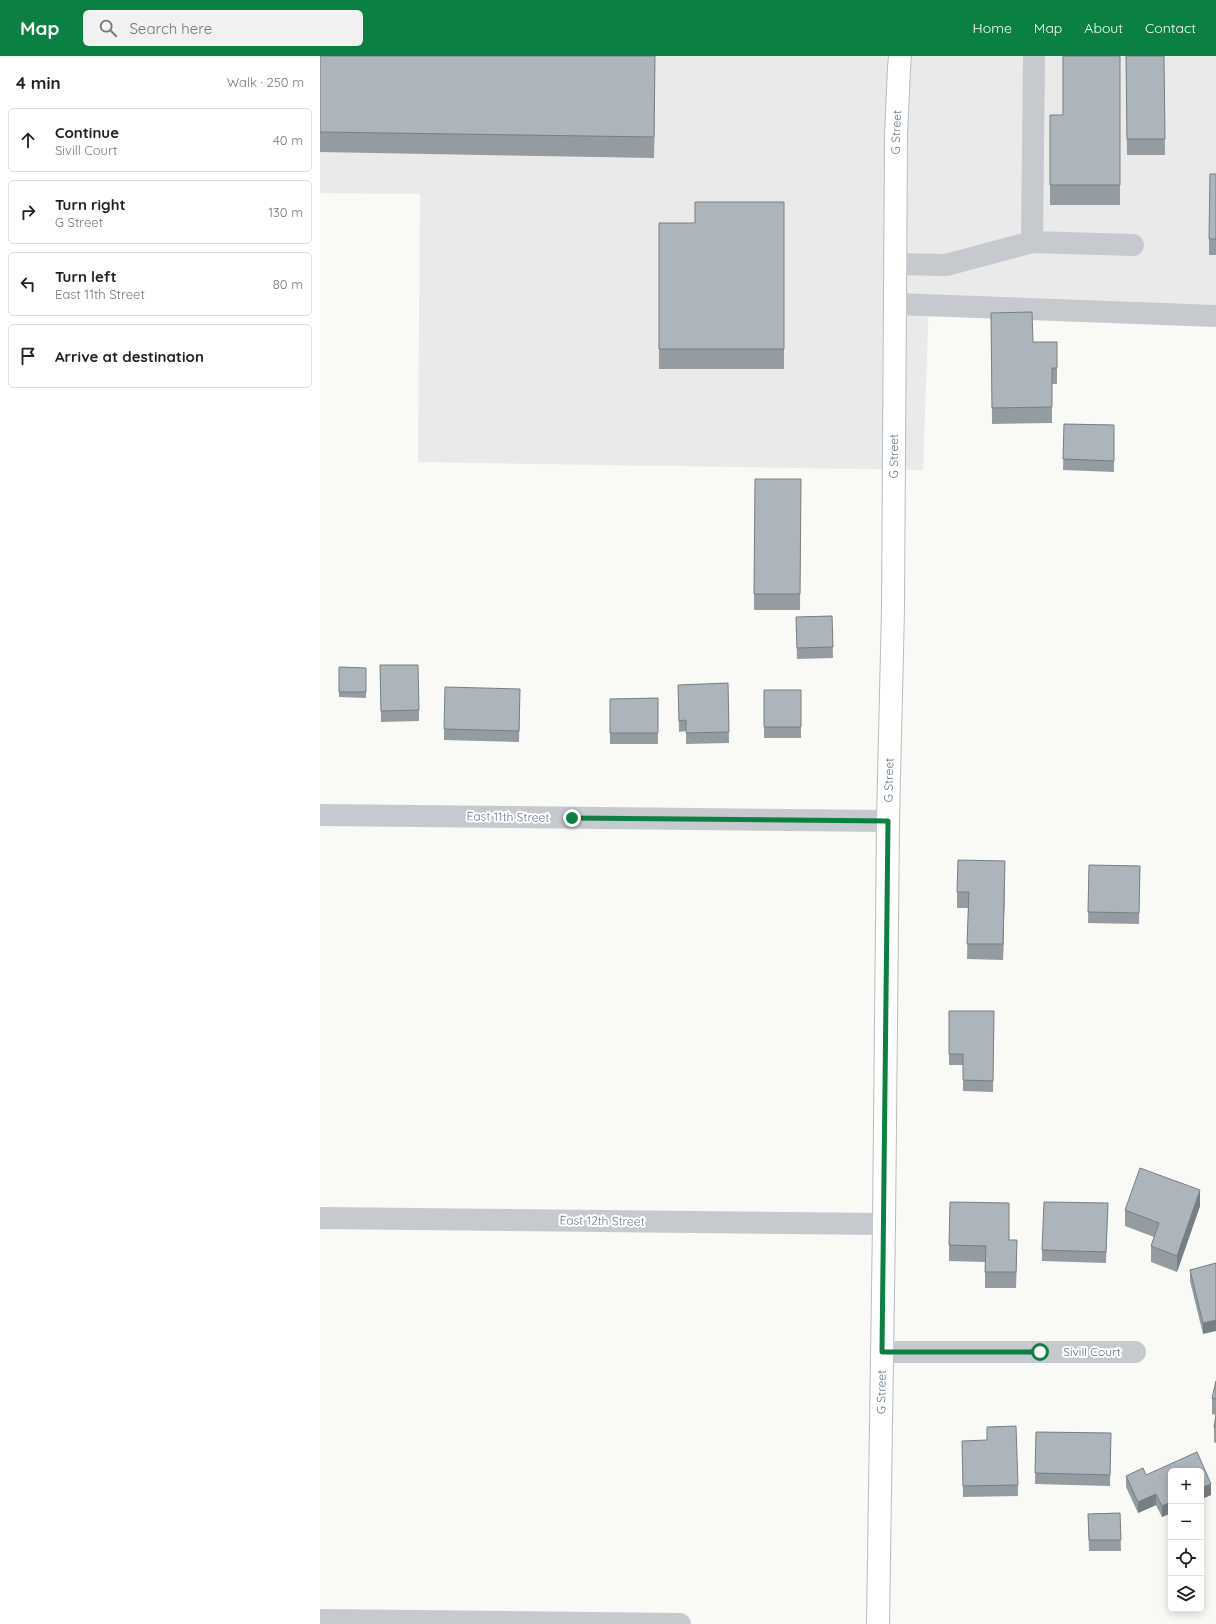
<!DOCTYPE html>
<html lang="en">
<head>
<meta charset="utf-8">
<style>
  :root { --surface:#fff; --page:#f2f2f2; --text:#202124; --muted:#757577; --line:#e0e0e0; --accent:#0b8043 }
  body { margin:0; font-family:Quicksand,sans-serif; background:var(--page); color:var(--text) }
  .controls { position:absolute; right:12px; bottom:12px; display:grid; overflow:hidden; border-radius:6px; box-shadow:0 2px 10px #0003 }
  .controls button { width:36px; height:36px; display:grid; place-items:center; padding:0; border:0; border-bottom:1px solid var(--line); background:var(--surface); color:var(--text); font:20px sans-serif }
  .stop { position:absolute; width:12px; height:12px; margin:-9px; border:3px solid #0b8043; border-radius:50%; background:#fff }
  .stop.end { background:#0b8043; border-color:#fff; box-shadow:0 1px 4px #0008 }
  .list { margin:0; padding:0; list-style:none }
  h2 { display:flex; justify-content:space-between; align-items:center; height:52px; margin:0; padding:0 16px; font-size:17px }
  h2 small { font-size:13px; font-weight:400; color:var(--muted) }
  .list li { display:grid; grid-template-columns:26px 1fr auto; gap:12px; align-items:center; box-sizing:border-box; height:64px; margin:0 8px 8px; padding:0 8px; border:1px solid var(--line); border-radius:6px }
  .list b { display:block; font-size:15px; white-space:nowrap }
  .list p { margin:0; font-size:13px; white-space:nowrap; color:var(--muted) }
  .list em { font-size:13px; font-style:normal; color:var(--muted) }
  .icon { flex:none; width:22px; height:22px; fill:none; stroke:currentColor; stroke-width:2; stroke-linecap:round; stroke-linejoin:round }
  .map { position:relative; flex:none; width:896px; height:1568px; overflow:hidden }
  header { display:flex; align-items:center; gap:24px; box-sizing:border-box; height:56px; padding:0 20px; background:var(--accent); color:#fff }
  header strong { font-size:19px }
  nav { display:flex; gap:22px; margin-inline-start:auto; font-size:14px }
  .search { width:280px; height:36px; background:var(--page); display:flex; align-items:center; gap:10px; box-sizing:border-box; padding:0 14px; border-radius:6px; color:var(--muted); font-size:15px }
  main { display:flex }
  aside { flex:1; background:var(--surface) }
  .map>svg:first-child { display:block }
  .built { fill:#e9eae9 }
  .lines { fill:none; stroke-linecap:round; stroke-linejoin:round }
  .major-casing { stroke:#b7bcc0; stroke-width:24 }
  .minor { stroke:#c6cace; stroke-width:22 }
  .major { stroke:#fff; stroke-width:22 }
  .wall { fill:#949ca1 }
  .shaded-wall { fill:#787f83 }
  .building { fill:#acb5bb; stroke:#787f83 }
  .route { stroke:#0b8043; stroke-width:5 }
  .labels { text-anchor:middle; stroke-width:4; stroke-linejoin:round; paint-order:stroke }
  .street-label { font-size:12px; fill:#627583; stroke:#fff }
</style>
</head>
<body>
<header>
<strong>Map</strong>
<div class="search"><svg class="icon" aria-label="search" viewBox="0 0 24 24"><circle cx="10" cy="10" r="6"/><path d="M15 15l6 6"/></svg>Search here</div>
<nav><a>Home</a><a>Map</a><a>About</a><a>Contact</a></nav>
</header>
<main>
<aside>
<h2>4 min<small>Walk · 250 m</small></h2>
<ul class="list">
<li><svg class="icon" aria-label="ahead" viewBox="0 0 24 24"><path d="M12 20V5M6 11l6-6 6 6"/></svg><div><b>Continue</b><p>Sivill Court</p></div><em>40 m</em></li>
<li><svg class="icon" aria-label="right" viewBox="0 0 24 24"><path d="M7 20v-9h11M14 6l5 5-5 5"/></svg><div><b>Turn right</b><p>G Street</p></div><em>130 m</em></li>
<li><svg class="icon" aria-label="left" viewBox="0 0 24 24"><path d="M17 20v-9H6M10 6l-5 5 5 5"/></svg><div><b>Turn left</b><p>East 11th Street</p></div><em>80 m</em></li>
<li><svg class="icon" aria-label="arrive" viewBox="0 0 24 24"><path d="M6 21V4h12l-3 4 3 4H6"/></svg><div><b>Arrive at destination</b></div></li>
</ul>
</aside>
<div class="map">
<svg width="896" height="1568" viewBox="0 0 896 1568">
  <rect width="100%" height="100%" fill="#f9f9f6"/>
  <path class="built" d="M0 0H896V250L609 241 603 414 98 406 100 138 0 137Z"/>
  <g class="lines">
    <g class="major-casing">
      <g id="major">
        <path id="s1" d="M558 1568 564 1168 568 765 573 552 576 80 579 12 580 0"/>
      </g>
    </g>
    <path class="minor" d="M712 186 714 0
      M575 208 626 209 712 186 813 189
      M575 248 896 260
      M0 759 568 765
      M0 1162 564 1168
      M561 1296H815
      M0 1564 360 1568"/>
    <use href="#major" class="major"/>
  </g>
  <path class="wall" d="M0 0H335L334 102 0 96Z
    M800 0V149H730V59H743Z
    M806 0H844L845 99H807Z
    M896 118V199H889V183Z
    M464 146V313H339V167H375Z
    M671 257 713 286H737V328H732V367L672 368Z
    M744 368 794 369V416L743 414Z
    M435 423H481L480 554H434Z
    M512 560 513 602 477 603 476 561Z
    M60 609 99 654V665L61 666Z
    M19 611 46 612V642L19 641Z
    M408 627 409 687 366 688V675L359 676 358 629Z
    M444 634H481V682H444Z
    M338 642V688H290V643Z
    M200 644 199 686 124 684V673Z
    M769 809 820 810 819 868 768 867Z
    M685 821 683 904 647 903 648 852H637V836Z
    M629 955H674L673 1036 643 1035V1009H629Z
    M788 1147 786 1207 722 1205V1194Z
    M880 1150 857 1216 831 1206V1190L834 1181 805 1170V1154Z
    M689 1184 697 1200 696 1232H665V1206L629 1205V1189Z
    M896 1207 883 1278 870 1225V1214Z
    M896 1325V1359L892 1358V1342Z
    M896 1359V1387L894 1386V1371Z
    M716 1376 791 1377 790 1430 715 1428Z
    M642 1385 698 1429V1440L643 1441Z
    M826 1419 891 1439 842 1461 836 1449 818 1457 806 1431V1420Z
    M800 1457 801 1495H769L768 1458Z"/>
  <path class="shaded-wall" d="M335 0 334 102V81Z
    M685 805V821L683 904V888Z
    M880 1134V1150L857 1216V1200Z
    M896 1264V1275L883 1278V1267Z
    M891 1428V1439L881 1443V1432Z
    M836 1438V1449L818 1457V1446Z
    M851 1446V1457L842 1461V1450Z"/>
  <path class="building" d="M0 0H335L334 81 0 76Z
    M743 0H800V129H730V59H743Z
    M806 0H844L845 83H807Z
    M890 118H896V183H889Z
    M375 146H464V293H339V167H375Z
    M712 256 713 286H737V312H732V351L672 352 671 257Z
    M744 368 794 369V405L743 403Z
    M435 423H481L480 538H434Z
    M512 560 513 591 477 592 476 561Z
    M60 609H98L99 654 61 655Z
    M19 611 46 612V636H19Z
    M408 627 409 676 366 677V664L359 665 358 629Z
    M125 631 200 633 199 675 124 673Z
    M444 634H481V671H444Z
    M338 642V677H290V643Z
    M638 804 685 805 683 888H647L649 836H637Z
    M769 809 820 810 819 857 768 856Z
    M629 955H674L673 1025 643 1024V998H629Z
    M820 1112 880 1134 857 1200 831 1190 839 1167 805 1154Z
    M630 1146 689 1147V1184H697L696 1216H665L666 1190 629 1189Z
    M724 1146 788 1147 786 1196 722 1194Z
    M896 1207V1264L883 1267 870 1214Z
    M896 1325V1343L892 1342Z
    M896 1359V1371H894Z
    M696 1370 698 1429 643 1430 642 1385 667 1384V1371Z
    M716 1376 791 1377 790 1419 715 1417Z
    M877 1396 891 1428 881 1432V1415H851V1446L842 1450 836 1438 818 1446 806 1420 823 1412 826 1419Z
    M800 1457 801 1484H769L768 1458Z"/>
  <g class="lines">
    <path class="route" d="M252 762 568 765 562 1296H720"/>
  </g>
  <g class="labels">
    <g class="street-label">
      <text dy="4" stroke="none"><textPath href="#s1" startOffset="1492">G Street</textPath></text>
      <text dy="4" stroke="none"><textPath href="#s1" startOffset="1168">G Street</textPath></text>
      <text dy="4" stroke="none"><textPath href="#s1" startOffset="844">G Street</textPath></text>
      <text transform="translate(188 761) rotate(1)" y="4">East 11th Street</text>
      <text transform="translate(282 1165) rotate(1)" y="4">East 12th Street</text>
      <text x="772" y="1300">Sivill Court</text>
      <text dy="4" stroke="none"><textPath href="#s1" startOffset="232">G Street</textPath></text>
    </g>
  </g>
</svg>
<div class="controls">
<button>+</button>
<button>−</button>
<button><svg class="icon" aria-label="locate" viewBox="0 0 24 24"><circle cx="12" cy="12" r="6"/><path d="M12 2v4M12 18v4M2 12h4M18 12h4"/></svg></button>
<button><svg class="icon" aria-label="layers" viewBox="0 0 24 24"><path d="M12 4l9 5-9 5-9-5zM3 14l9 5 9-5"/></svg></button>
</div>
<div class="stop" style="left:720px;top:1296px"></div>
<div class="stop end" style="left:252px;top:762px"></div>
</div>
</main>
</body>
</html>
